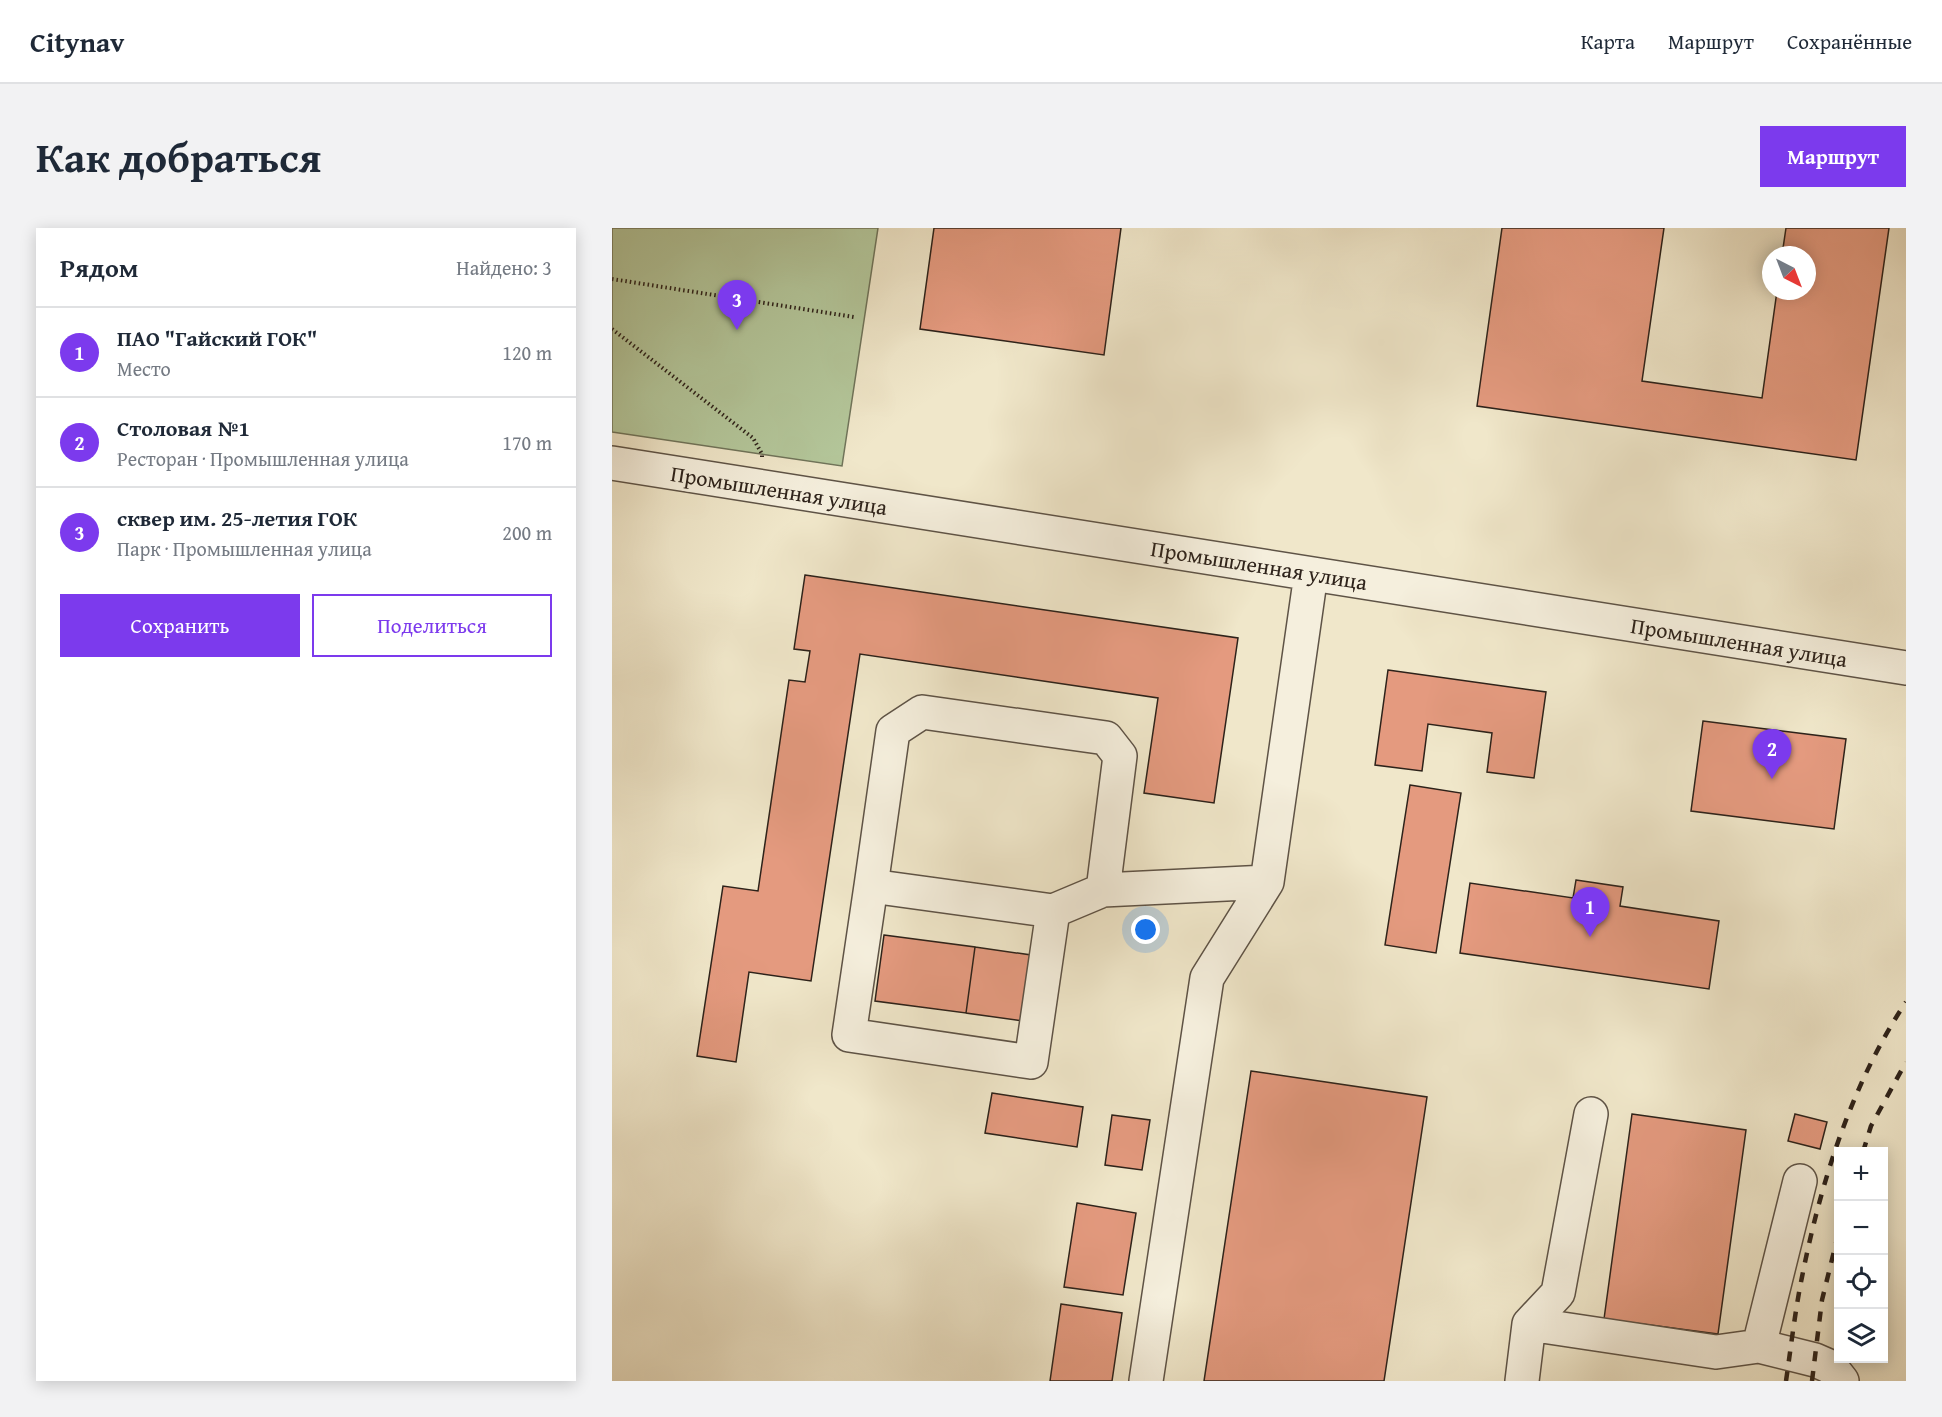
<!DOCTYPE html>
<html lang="ru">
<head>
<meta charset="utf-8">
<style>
  :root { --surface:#fff; --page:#f2f2f3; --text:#1f2937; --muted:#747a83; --line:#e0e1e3; --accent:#7c3aed }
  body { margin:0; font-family:"Gentium Book Plus",serif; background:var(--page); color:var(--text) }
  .controls { position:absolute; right:18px; bottom:18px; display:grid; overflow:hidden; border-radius:0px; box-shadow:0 3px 15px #0003 }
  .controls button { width:54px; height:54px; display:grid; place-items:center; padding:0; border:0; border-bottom:2px solid var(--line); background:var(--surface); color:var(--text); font:30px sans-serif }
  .compass { position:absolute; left:1150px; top:18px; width:54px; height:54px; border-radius:50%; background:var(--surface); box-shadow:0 3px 15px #0003; rotate:138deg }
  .you { position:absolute; left:534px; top:702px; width:21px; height:21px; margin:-15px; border:4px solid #fff; border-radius:50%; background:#1a73e8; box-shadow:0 0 0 9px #1a73e833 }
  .badge { display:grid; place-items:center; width:39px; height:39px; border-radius:50%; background:var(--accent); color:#fff; font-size:20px; font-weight:700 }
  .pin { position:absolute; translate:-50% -50px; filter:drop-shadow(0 2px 3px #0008) }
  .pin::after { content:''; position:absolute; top:32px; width:21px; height:18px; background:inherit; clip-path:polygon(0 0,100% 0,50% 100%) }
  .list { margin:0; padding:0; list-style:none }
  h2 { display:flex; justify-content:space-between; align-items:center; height:78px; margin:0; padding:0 24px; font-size:26px }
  h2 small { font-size:20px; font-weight:400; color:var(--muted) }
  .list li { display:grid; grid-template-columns:39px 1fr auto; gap:18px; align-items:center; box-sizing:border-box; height:90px; padding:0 24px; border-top:2px solid var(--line) }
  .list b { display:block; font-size:22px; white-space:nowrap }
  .list p { margin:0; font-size:20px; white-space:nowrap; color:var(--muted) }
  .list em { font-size:20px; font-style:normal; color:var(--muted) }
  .actions { display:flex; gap:12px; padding:18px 24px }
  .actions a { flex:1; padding:14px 0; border:2px solid var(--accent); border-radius:0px; text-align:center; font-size:21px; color:var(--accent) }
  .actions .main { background:var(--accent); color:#fff }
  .icon { flex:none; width:33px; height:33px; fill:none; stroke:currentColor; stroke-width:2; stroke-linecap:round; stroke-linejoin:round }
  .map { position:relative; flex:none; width:1294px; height:1153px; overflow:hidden; border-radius:0px }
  header { display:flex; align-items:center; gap:36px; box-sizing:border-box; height:84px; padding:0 30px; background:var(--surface); border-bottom:2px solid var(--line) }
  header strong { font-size:28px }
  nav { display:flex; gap:33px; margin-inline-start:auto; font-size:21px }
  .intro { display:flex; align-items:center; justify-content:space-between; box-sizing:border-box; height:144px; padding:0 36px }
  h1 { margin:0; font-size:42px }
  .button { padding:15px 27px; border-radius:0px; background:var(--accent); color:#fff; font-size:21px; font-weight:700 }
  main { display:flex; gap:36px; padding:0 36px }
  aside { flex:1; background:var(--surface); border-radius:0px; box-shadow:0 3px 15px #0003 }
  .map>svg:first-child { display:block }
  .green { fill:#b4c79b; stroke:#70745a; stroke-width:1.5 }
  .building { fill:#e49a7f; stroke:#2d221a; stroke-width:1.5 }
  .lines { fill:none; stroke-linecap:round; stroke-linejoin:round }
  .minor-casing { stroke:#5e5346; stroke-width:36 }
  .path { stroke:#2d221a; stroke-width:4; stroke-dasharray:1.5 3; stroke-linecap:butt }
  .minor { stroke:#f5efdd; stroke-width:33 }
  .rail { stroke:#2d221a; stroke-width:4.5; stroke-dasharray:10 10; stroke-linecap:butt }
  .labels { text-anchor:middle; stroke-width:5; stroke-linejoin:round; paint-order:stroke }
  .street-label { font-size:22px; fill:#2d221a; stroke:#f5efdd }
</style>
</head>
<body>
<header>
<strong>Citynav</strong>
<nav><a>Карта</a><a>Маршрут</a><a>Сохранённые</a></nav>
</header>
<div class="intro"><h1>Как добраться</h1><a class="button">Маршрут</a></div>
<main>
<aside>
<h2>Рядом<small>Найдено: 3</small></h2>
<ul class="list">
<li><span class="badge">1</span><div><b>ПАО &quot;Гайский ГОК&quot;</b><p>Место</p></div><em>120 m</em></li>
<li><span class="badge">2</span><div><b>Столовая №1</b><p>Ресторан · Промышленная улица</p></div><em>170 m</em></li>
<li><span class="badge">3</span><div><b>сквер им. 25-летия ГОК</b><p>Парк · Промышленная улица</p></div><em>200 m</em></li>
</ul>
<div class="actions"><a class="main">Сохранить</a><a>Поделиться</a></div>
</aside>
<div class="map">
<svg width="1294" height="1153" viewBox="0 0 1294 1153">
  <rect width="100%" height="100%" fill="#f0e7ca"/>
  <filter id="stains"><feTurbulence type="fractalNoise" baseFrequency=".00333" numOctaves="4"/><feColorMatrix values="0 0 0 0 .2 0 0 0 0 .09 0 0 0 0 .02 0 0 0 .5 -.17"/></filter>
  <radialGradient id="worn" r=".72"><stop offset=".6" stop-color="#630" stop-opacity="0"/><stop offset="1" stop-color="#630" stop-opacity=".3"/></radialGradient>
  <path class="green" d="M0 0H266L230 238 0 204Z"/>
  <path class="building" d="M322 0H509L492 127 308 101Z
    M890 0H1052L1030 153 1150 170 1165 63H1195V27H1170L1174 0H1277L1244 232 865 178Z
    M193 347 626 410 602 575 532 565 546 470 248 426 199 753 137 744 124 834 85 828 111 658 146 663 177 452 193 454 198 423 182 421Z
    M776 442 934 464 922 550 875 544 880 505 816 496 810 543 763 537Z
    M1091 493 1234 511 1222 601 1079 583Z
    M798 557 849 565 824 725 773 717Z
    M964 652 1011 659 1008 678 1107 693 1097 761 848 725 858 655 961 670Z
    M272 707 363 719 354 785 263 773Z
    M363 719 419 727 411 793 354 785Z
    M639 843 815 869 772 1153H592Z
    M380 865 471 879 465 919 373 905Z
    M1020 886 1134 902 1106 1106 992 1091Z
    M1183 886 1215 894 1208 921 1176 913Z
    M500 887 538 892 530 942 493 937Z
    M465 975 524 985 511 1067 452 1059Z
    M449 1076 510 1085 500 1153H438Z"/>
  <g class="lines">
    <g class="minor-casing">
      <path id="minor" d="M0 235 1294 440
        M259 658 237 807 419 834 441 683 491 662 655 654
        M441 683 259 658 281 503 310 484 494 510 508 528 491 662
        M1188 953 1147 1118 1203 1132 1219 1139 1230 1153
        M917 1096 1104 1124 1147 1118
        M534 1153 595 750 655 654 699 346
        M910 1153 917 1096 946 1065 979 886"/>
    </g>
    <path class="path" d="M0 51 242 89
      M0 101 141 210 150 226V231"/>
    <use href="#minor" class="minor"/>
    <path class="rail" d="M1251 924 1259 898 1294 834
      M1174 1153C1179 1119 1183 1083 1190 1049 1209 953 1240 855 1294 774
      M1200 1153 1210 1072 1226 1007"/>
  </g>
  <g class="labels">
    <g class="street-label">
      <text transform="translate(167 262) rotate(9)" y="8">Промышленная улица</text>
      <text transform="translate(647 337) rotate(9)" y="8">Промышленная улица</text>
      <text transform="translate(1127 414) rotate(9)" y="8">Промышленная улица</text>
    </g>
  </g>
  <rect width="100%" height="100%" filter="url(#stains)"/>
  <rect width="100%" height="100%" fill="url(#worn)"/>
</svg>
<div class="controls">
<button>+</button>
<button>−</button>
<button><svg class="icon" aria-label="locate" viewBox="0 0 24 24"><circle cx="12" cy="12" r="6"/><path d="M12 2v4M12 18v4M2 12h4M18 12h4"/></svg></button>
<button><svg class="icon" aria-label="layers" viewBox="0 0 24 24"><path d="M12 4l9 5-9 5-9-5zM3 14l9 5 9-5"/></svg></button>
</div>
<svg class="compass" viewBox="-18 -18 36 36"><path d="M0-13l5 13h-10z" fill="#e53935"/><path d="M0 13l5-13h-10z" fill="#747a83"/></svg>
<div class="you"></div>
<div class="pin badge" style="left:978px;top:709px">1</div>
<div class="pin badge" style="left:1160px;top:551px">2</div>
<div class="pin badge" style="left:125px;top:102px">3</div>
</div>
</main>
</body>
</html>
